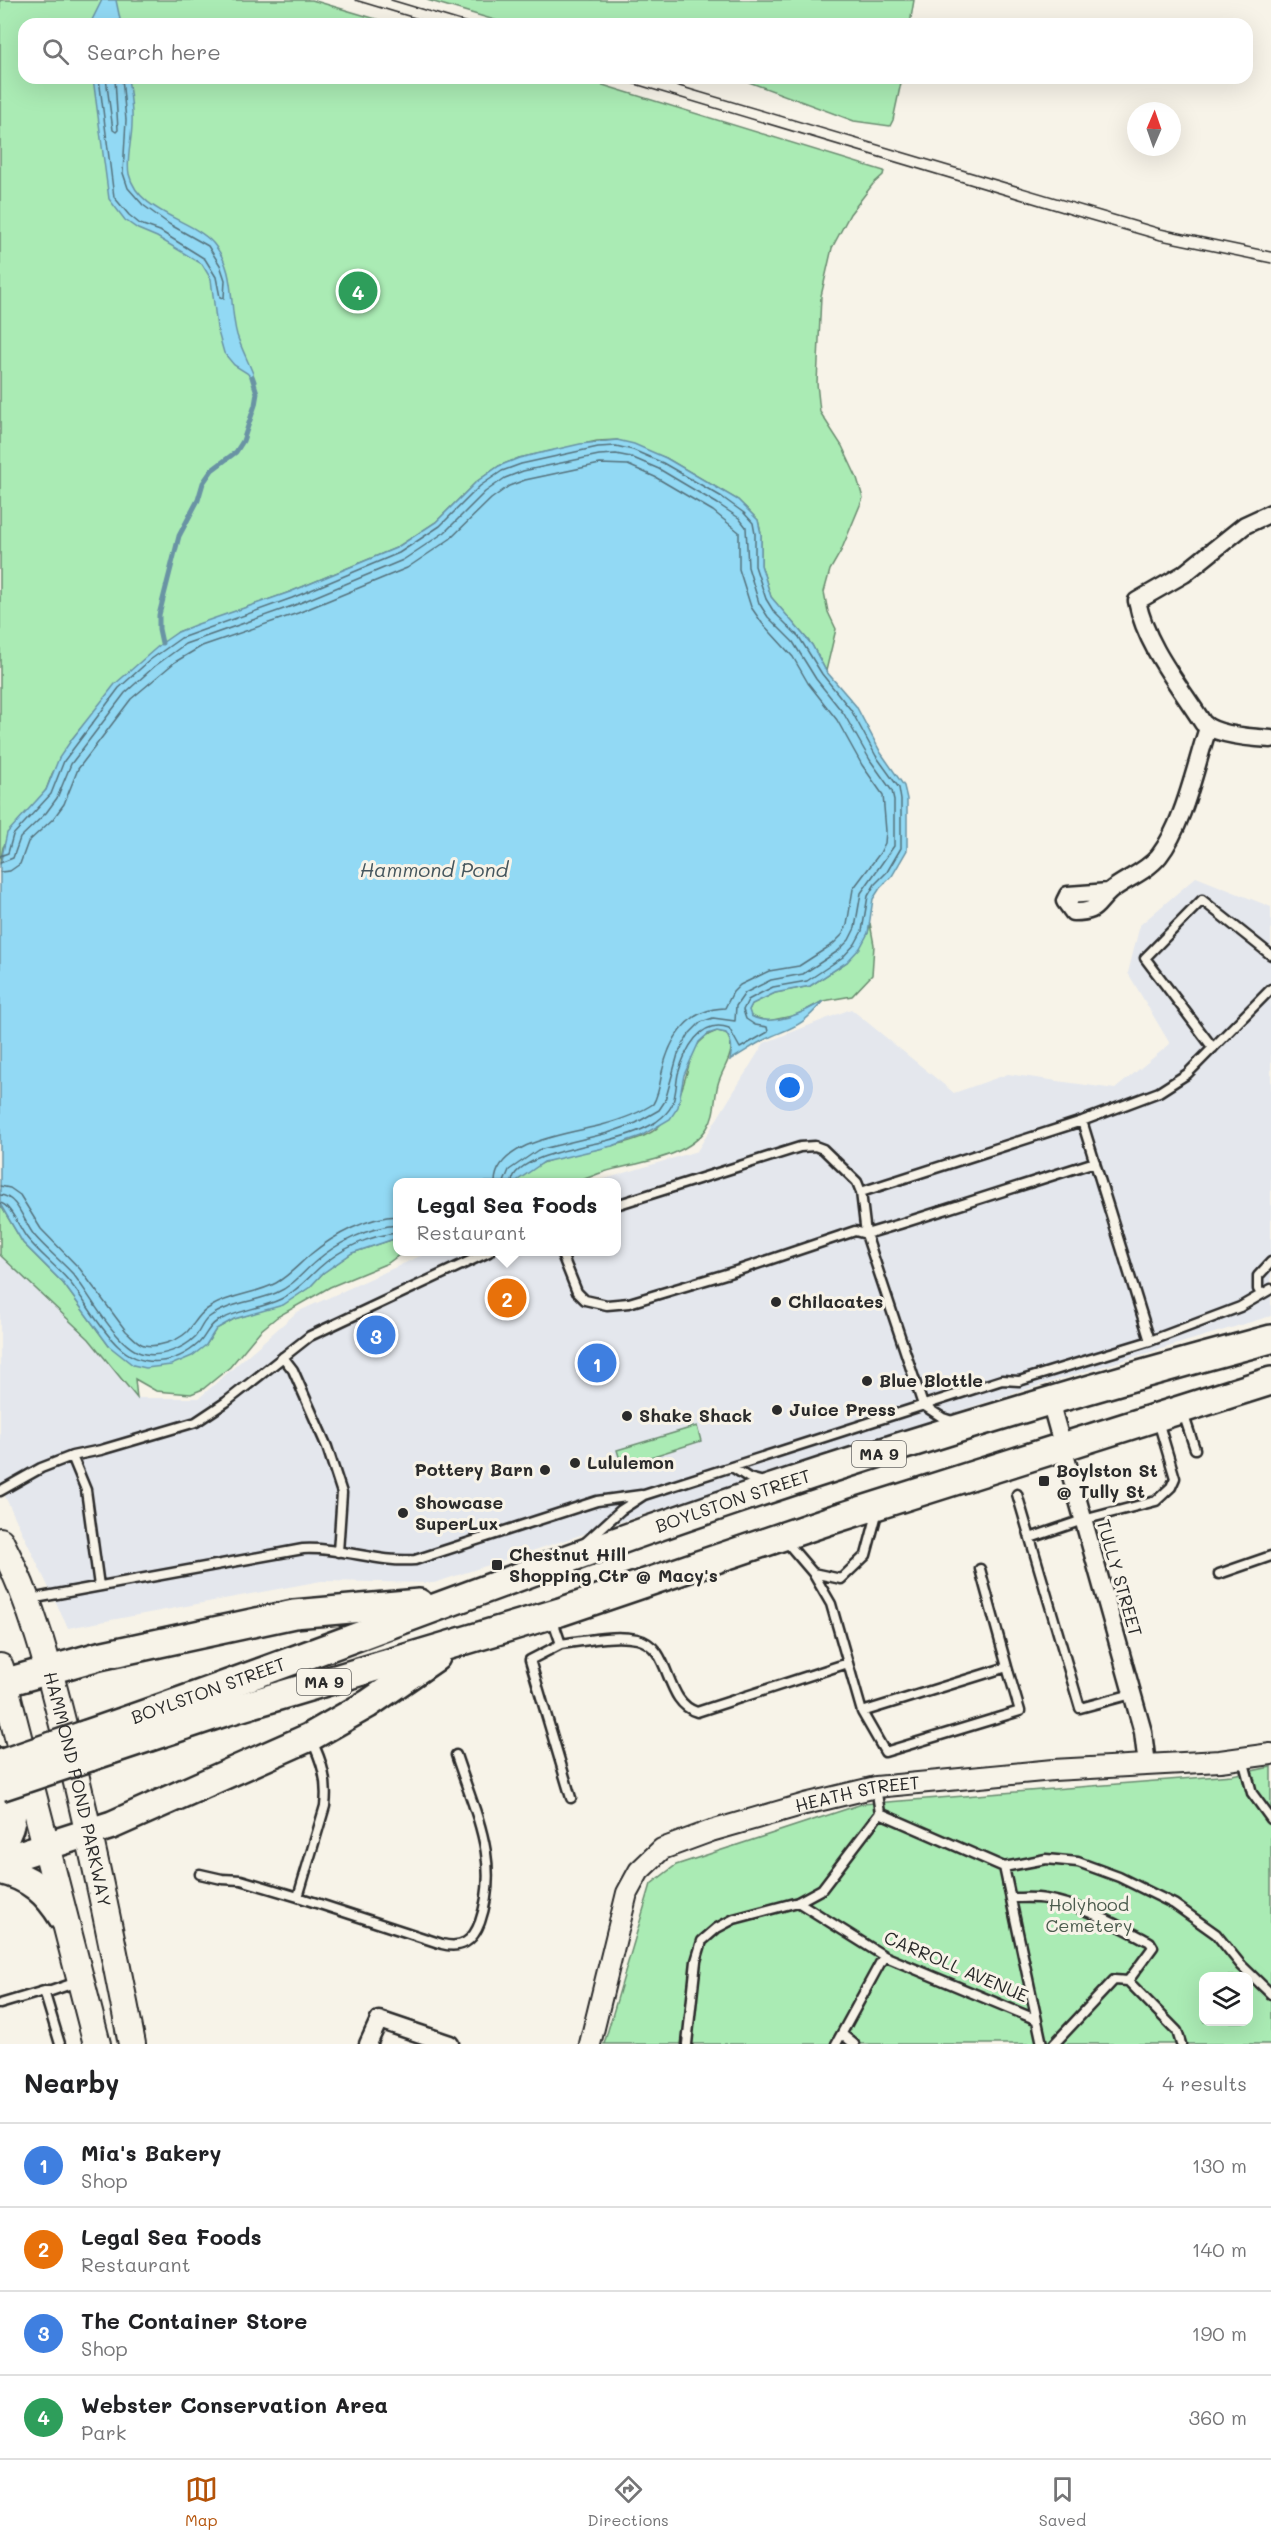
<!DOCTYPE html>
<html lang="en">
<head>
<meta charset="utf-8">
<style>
  :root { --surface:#fff; --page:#f2f2f2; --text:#202124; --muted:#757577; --line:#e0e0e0; --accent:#b45309 }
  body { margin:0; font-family:Mali,sans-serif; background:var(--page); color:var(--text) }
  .controls { position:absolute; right:18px; bottom:18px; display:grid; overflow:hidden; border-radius:12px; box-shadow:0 6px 24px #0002 }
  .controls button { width:54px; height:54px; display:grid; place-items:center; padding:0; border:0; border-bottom:2px solid var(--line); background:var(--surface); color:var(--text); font:30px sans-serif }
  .compass { position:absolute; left:1127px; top:102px; width:54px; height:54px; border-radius:50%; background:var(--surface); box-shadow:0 6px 24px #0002; rotate:2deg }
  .you { position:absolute; left:790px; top:1088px; width:21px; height:21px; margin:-15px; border:4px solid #fff; border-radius:50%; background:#1a73e8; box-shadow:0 0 0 9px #1a73e833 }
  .badge { display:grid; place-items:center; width:39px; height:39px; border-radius:50%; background:var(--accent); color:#fff; font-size:20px; font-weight:700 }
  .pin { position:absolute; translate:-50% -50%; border:3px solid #fff; box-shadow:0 2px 6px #0006 }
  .popup { position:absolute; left:393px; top:1178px; width:228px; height:78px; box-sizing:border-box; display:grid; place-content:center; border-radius:12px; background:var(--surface); filter:drop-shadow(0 2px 4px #0005); font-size:20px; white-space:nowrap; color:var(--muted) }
  .popup b { font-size:22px; color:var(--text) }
  .popup::after { content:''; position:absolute; left:50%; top:100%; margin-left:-12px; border:12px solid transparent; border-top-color:var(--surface) }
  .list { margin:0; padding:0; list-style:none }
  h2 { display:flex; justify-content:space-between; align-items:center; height:78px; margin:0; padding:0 24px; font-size:26px }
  h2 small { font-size:20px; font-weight:400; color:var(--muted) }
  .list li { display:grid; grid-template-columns:39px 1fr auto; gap:18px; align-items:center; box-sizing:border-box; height:84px; padding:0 24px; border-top:2px solid var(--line) }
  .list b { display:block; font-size:22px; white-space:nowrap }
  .list p { margin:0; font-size:20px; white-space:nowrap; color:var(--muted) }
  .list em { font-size:20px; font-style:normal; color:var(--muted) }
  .icon { flex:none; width:33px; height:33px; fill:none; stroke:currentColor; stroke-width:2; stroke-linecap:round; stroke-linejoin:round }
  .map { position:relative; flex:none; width:1271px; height:2044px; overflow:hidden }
  .search { position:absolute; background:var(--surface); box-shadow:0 6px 24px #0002; left:18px; right:18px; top:18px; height:66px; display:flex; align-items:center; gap:15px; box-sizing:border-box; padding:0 21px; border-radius:18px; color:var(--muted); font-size:22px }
  .sheet { height:414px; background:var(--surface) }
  nav { display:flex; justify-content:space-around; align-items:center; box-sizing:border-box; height:84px; border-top:2px solid var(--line); background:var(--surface); font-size:16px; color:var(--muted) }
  nav a { display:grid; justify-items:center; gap:3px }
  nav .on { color:var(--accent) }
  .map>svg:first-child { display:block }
  .built { fill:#e4e7ed }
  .green { fill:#aaebb4; stroke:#6a8b70; stroke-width:1.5; fill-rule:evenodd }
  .water { fill:#92d9f4; stroke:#6993a4; stroke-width:1.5 }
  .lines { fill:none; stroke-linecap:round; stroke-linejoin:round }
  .shore { stroke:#54717b; stroke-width:1.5 }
  .stream { stroke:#6993a4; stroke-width:5 }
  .service-casing { stroke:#2b2b2b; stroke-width:13 }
  .minor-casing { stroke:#2b2b2b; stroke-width:21 }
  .tertiary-casing { stroke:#2b2b2b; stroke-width:24 }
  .primary-casing { stroke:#2b2b2b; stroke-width:30 }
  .trunk-casing { stroke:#2b2b2b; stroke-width:32 }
  .service { stroke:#f7f3e8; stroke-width:8 }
  .minor { stroke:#f7f3e8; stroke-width:16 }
  .tertiary { stroke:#f7f3e8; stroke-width:20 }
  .primary { stroke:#f7f3e8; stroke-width:26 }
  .trunk { stroke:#f7f3e8; stroke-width:27 }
  .tram { stroke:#2b2b2b; stroke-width:1.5 }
  .trunk-bridge-casing { stroke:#2b2b2b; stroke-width:32; stroke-linecap:butt }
  .trunk-bridge { stroke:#f7f3e8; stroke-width:27 }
  .poi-dot { fill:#2b2b2b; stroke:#f7f3e8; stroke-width:2 }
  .labels { text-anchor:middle; stroke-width:6; stroke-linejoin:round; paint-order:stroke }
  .shield { fill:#f7f3e8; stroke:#686764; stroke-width:1.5 }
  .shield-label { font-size:16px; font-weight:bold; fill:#2b2b2b }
  .poi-label { font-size:18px; font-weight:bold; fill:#2b2b2b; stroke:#f7f3e8; text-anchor:start }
  .street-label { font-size:18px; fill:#2b2b2b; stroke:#f7f3e8 }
  .park-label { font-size:18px; fill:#4b5b4d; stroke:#f7f3e8 }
  .water-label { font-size:20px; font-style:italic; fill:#45565d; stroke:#f7f3e8 }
</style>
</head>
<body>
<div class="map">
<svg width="1271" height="2044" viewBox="0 0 1271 2044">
  <rect width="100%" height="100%" fill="#f7f3e8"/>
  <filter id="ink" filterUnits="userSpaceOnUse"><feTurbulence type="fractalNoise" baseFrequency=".0167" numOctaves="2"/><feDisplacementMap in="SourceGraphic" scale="12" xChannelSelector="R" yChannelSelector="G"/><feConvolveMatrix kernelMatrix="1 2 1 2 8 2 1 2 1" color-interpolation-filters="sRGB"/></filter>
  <g filter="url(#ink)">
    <path class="built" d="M1196 877 1271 907V1316L1021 1391 434 1583 321 1581 68 1628 0 1486V1255L89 1339 137 1398H199L297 1312 429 1252H616V1182H595L697 1151 764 1043 851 1009 954 1093 1008 1074 1115 1089 1170 1044 1128 973 1140 925Z"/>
    <path class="green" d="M0 0H312L393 24H24V78H580L884 171 883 175 873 184 850 214 832 248 821 296 817 383 820 412 842 446 857 478 863 498 841 551 830 570 824 592 828 612 836 629 826 671 812 645 771 597 761 565V534L758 520 738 500 666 458 617 440 597 441 519 458 499 466 476 482 436 522 396 548 290 592 178 632 86 722 72 739 52 774 46 790 3 847 0 865Z
      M427 0H914L910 24H508Z
      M738 78H902L893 120 890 126 854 121Z
      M870 923 874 945 872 975 852 996 823 1001 797 1015 768 1021 750 1016 749 1010 752 1004 775 993 810 986 847 962 868 933Z
      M717 1031 726 1033C739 1052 723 1065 718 1084 714 1099 716 1114 707 1128 687 1159 637 1162 604 1172 593 1175 581 1182 570 1182 552 1184 533 1182 515 1182 524 1175 534 1166 545 1162 571 1151 642 1146 659 1126 667 1117 677 1102 681 1091 691 1067 688 1041 717 1031Z
      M0 1204 23 1243 63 1283 109 1346 206 1345 216 1329 234 1319 283 1304 310 1287 323 1273 352 1253 397 1238 398 1252H403L388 1263 330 1287 277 1317 260 1331 230 1367 203 1389 191 1394 156 1391 135 1379 137 1398 89 1339 0 1255Z
      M697 1426 701 1441 622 1466 617 1450Z
      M1271 1767V2044H604L651 1884 676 1865 862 1804 1232 1775ZM1204 1976H1248V2022H1204Z"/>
    <path class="water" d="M102 0H116L121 24H90Z
      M93 78H128C130 93 133 109 132 124 132 139 126 160 129 174 138 213 192 219 213 243 237 272 228 302 237 335 242 351 251 366 256 382L247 373 234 365 224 353 217 328 211 279 202 264 157 237 138 229 125 220 109 199Z
      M617 440 634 444 666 458 738 500 758 520 761 534V565L771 597 812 645 826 671 856 706 881 753 904 786 907 799V850L892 876 880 888 873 899 868 933 860 948 847 962 810 986 775 993 752 1004 749 1010 751 1016C773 1028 803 1013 823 1001 802 1027 794 1026 766 1039 753 1045 742 1054 730 1060 732 1049 733 1043 726 1033L717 1031 708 1034 699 1042 684 1075 678 1107 670 1119 641 1136 612 1146 544 1162 515 1182H398L397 1238 352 1253 323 1273 310 1287 283 1305 234 1319 216 1329 206 1345 192 1356 171 1365 146 1368 133 1365 109 1346 63 1283 23 1243 0 1204V865L7 833 46 790 59 758 72 739 115 684 162 643 178 632 195 625 290 592 396 548 436 522 476 482 499 466 519 458 580 444Z"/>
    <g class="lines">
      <path class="shore" d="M99 78 114 197 129 215 140 224 160 231 205 259 216 277 220 297 224 298 225 280 220 265 208 246 169 224 143 205 128 188 123 173 126 120 122 78
        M106 78 113 130 116 132 118 130 115 78
        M0 856 8 853 13 835 51 794 64 761 119 688 150 660 181 638 292 598 399 553 440 526 480 486 502 471 521 464 598 447 616 446 633 450 663 463 722 497 744 513 753 523 755 534V566L766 599 774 612 799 637 822 674 851 710 876 756 899 788 901 800V848L887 872 875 884 868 896 862 931 855 944 843 957 807 981 773 987 761 993 748 1000 743 1010 746 1019 755 1025 767 1027 768 1032 740 1048 729 1028C700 1018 685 1050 678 1074 676 1084 676 1096 672 1105 668 1113 663 1117 656 1122 642 1131 625 1136 609 1140 588 1146 514 1156 512 1182
        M0 863 13 858 20 838 46 813 57 798 71 764 125 693 155 666 185 644 295 605 403 560 445 532 485 492 505 478 523 471 599 455 616 454 631 457 659 469 718 504 739 518 746 527 748 567 759 603 768 617 793 642 816 679 844 714 870 760 892 791 894 800V846L861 893 855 928 849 940 838 951 803 974 771 980 745 993 736 1006 735 1021 713 1018 701 1022 689 1034 678 1054 665 1101 659 1110 636 1123 608 1133 538 1150 509 1170 504 1182
        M0 872 10 871 20 864 28 842 53 819 64 804 78 769 131 699 175 662 202 646 298 613 407 568 450 539 491 499 509 486 525 480 600 464 628 465 655 477 713 511 739 532V569L751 607 762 623 793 657 808 683 837 720 862 765 883 795 886 831 885 843 880 853 853 889 847 925 842 935 833 944 799 966 769 971 740 985 733 992 725 1008C688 1009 670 1037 662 1072 660 1083 659 1094 653 1104 638 1114 620 1120 602 1125 572 1133 496 1141 495 1182
        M0 1186 10 1188 20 1195 41 1229 80 1269 126 1331C132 1336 137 1343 144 1345 157 1348 177 1341 187 1332 196 1322 199 1313 212 1306 232 1294 256 1294 276 1283 290 1275 299 1264 311 1254 334 1235 367 1217 398 1216
        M0 1195C18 1196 24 1223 34 1235 46 1249 60 1260 73 1274 90 1294 117 1350 145 1354 161 1357 183 1349 195 1337 200 1331 202 1323 208 1318 228 1303 254 1302 276 1293 293 1286 302 1273 315 1262 336 1243 369 1227 398 1225
        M0 1203C10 1204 20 1229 27 1238 39 1253 55 1265 68 1280 86 1301 98 1327 118 1346 142 1369 175 1365 199 1343 206 1336 208 1327 216 1322 237 1310 260 1309 281 1299 297 1291 307 1279 319 1268 340 1249 370 1235 398 1233"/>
      <path class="stream" d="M162 643 159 629V615L179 536 198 500 203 483 212 470 236 452 243 441 255 405 257 393 252 377"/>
      <g class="service-casing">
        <path id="service" d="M1213 1048 1145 958 1202 900 1271 955
          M1082 1121 1150 1341
          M861 1192 1082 1121 1159 1092 1187 1074 1271 989
          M616 1205 800 1147 815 1146 823 1149 857 1182 861 1192 866 1234 923 1405 943 1418 955 1422
          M561 1252 577 1292 585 1300 607 1305 629 1303 739 1270 855 1231 866 1234 900 1224 1095 1162
          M1261 1294 1258 1289V1276L1271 1262
          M283 1357 293 1370 327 1447 342 1493 338 1552
          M1183 1413 1195 1449
          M72 1456 86 1490 99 1586
          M732 1467 749 1478 764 1482
          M0 1491 41 1468 72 1456 101 1450 196 1422 226 1402 310 1336 489 1252
          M1017 1494 1030 1538
          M784 1539 813 1573 841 1579 866 1555 878 1510
          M586 1542 621 1510 644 1495 1002 1380 1019 1381 1150 1341 1240 1307 1271 1289
          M813 1573 831 1604 862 1712 1007 1667 980 1569
          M1219 1574 1271 1556
          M30 1599 303 1549C341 1547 378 1563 415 1560L597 1501 641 1495
          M552 1618 561 1644 530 1660 571 1798
          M561 1644C585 1641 613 1634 637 1639 673 1647 663 1702 697 1712L848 1663
          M1132 1694 1080 1708 1030 1538 1083 1520 1156 1501 1171 1487 1175 1478 1158 1421
          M862 1712 885 1752 1020 1711 1007 1667
          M1243 1759 1252 1793 1271 1819
          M876 1787 880 1813
          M1004 1867 1042 2044
          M200 1874 222 1879 241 1880 298 1897 442 1944C462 1949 473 1941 480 1922 501 1861 475 1813 456 1755
          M298 1897 325 1806C328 1781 322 1761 311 1739
          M1012 1898C1023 1898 1035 1897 1045 1899 1082 1905 1117 1925 1150 1942L1153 1947 1128 1981
          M798 1902 884 1956 1035 2019
          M44 1991 60 2044
          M0 2004 44 1991H51L77 1982
          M842 2034 854 2044
          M687 2044 696 1961 702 1941 717 1928 734 1919 798 1902 822 1889 880 1813 1004 1867 1046 1859 1078 1862 1119 1877 1174 1904 1216 1934 1241 1965 1271 1994
          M836 2044 884 1956
          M1054 2044 1114 1980 1128 1981 1177 2031 1181 2044"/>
      </g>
      <g class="minor-casing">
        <path id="minor" d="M1271 513 1245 525 1184 574 1137 601C1146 646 1179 685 1203 723 1215 735 1254 738 1271 739
          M1109 892 1068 895 1065 901 1073 912C1099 912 1094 905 1110 891 1125 879 1146 872 1159 856 1184 824 1195 767 1208 728
          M1050 1401 1143 1732 1147 1765
          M368 2044 379 2020 450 2044"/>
      </g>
      <g class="tertiary-casing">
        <g id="tertiary">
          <path id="s1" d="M590 2044 627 1893 639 1871 662 1849 711 1831 805 1804 876 1787 1053 1770 1220 1761 1271 1754"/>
        </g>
      </g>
      <g class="primary-casing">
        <g id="primary">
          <path id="s2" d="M0 1541C35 1607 51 1677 69 1749 93 1847 113 1945 132 2044"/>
          <path d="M0 1667 97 2044"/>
        </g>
      </g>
      <g class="trunk-casing">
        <g id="trunk">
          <path d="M0 1684 99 1656 294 1614 419 1603"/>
          <path id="s3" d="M84 1735C272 1671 458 1597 646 1531 851 1459 1060 1395 1271 1339"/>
          <path d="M90 1757 225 1712 560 1612 828 1521 1271 1381"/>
          <path d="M0 1846C21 1815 10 1795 0 1762"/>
          <path d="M0 1861 112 1825 310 1737 368 1704 436 1657"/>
          <path d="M0 1870C30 1877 47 1892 63 1918"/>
        </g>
      </g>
      <use href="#service" class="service"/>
      <use href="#minor" class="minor"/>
      <use href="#tertiary" class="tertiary"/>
      <use href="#primary" class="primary"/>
      <use href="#trunk" class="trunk"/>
      <path class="tram" d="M355 0 435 24
        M391 0 471 24
        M615 78 1073 215 1160 240 1271 263
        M652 78 1161 229 1271 252"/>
      <g class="trunk-bridge-casing">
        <path id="trunk-bridge" d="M0 1764 84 1735
          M0 1787 90 1757"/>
      </g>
      <use href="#trunk-bridge" class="trunk-bridge"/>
    </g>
  </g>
  <g class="poi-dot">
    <circle cx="776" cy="1302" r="6"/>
    <circle cx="867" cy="1381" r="6"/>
    <circle cx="777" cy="1410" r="6"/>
    <circle cx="627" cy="1416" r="6"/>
    <circle cx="575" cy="1463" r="6"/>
    <circle cx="545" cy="1470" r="6"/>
    <rect x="1038" y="1475" width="12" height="12" rx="3"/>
    <circle cx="403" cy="1513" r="6"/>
    <rect x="491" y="1559" width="12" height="12" rx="3"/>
  </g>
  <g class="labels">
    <g class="shield">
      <rect x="852" y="1441" width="54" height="26" rx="4.5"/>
      <rect x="297" y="1669" width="54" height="26" rx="4.5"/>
    </g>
    <g class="shield-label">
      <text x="879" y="1460">MA 9</text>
      <text x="324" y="1688">MA 9</text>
    </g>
    <g class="poi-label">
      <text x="788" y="1308">Chilacates</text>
      <text x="879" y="1387">Blue Blottle</text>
      <text x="789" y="1416">Juice Press</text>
      <text x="639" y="1422">Shake Shack</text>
      <text x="587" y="1469">Lululemon</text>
      <text x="533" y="1476" text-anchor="end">Pottery Barn</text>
      <text x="1056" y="1477">Boylston St<tspan x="1056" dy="21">@ Tully St</tspan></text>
      <text x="415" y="1509">Showcase<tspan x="415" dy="21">SuperLux</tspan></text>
      <text x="509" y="1561">Chestnut Hill<tspan x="509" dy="21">Shopping Ctr @ Macy's</tspan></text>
    </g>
    <g class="street-label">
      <text dy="6" stroke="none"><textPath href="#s3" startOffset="690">BOYLSTON STREET</textPath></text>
      <text transform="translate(1119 1578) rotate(74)" y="6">TULLY STREET</text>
      <text dy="6" stroke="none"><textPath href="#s3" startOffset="132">BOYLSTON STREET</textPath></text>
      <text dy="6" stroke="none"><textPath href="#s2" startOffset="261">HAMMOND POND PARKWAY</textPath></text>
      <text dy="6" stroke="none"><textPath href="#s1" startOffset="416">HEATH STREET</textPath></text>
      <text transform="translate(956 1967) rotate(23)" y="6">CARROLL AVENUE</text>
    </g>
    <g class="park-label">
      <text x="1089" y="1911">Holyhood<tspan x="1089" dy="21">Cemetery</tspan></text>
    </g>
    <g class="water-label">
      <text x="434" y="877">Hammond Pond</text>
    </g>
  </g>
</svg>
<div class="controls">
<button><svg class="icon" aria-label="layers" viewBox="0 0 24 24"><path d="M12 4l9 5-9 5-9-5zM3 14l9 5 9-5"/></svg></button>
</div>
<svg class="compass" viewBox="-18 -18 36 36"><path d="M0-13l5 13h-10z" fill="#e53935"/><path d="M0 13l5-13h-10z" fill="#757577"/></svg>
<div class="you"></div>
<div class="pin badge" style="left:597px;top:1363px;background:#3f7fe0">1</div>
<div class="pin badge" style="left:507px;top:1298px;background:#e8710a">2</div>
<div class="popup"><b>Legal Sea Foods</b>Restaurant</div>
<div class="pin badge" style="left:376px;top:1335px;background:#3f7fe0">3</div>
<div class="pin badge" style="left:358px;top:291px;background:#2e9e5b">4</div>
<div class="search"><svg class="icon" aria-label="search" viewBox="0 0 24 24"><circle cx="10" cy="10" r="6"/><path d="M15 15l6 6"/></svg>Search here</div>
</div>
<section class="sheet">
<h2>Nearby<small>4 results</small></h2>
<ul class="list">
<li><span class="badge" style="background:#3f7fe0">1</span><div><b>Mia's Bakery</b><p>Shop</p></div><em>130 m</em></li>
<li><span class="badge" style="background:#e8710a">2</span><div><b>Legal Sea Foods</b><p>Restaurant</p></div><em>140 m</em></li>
<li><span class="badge" style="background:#3f7fe0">3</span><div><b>The Container Store</b><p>Shop</p></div><em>190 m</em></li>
<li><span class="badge" style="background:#2e9e5b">4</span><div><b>Webster Conservation Area</b><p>Park</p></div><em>360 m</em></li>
</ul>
</section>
<nav>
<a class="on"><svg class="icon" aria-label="map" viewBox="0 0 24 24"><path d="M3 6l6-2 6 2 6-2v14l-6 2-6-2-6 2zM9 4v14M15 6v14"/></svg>Map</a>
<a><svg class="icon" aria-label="directions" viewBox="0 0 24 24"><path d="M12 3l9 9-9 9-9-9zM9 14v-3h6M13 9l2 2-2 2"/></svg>Directions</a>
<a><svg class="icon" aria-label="saved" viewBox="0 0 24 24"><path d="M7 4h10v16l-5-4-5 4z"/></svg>Saved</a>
</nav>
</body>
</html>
